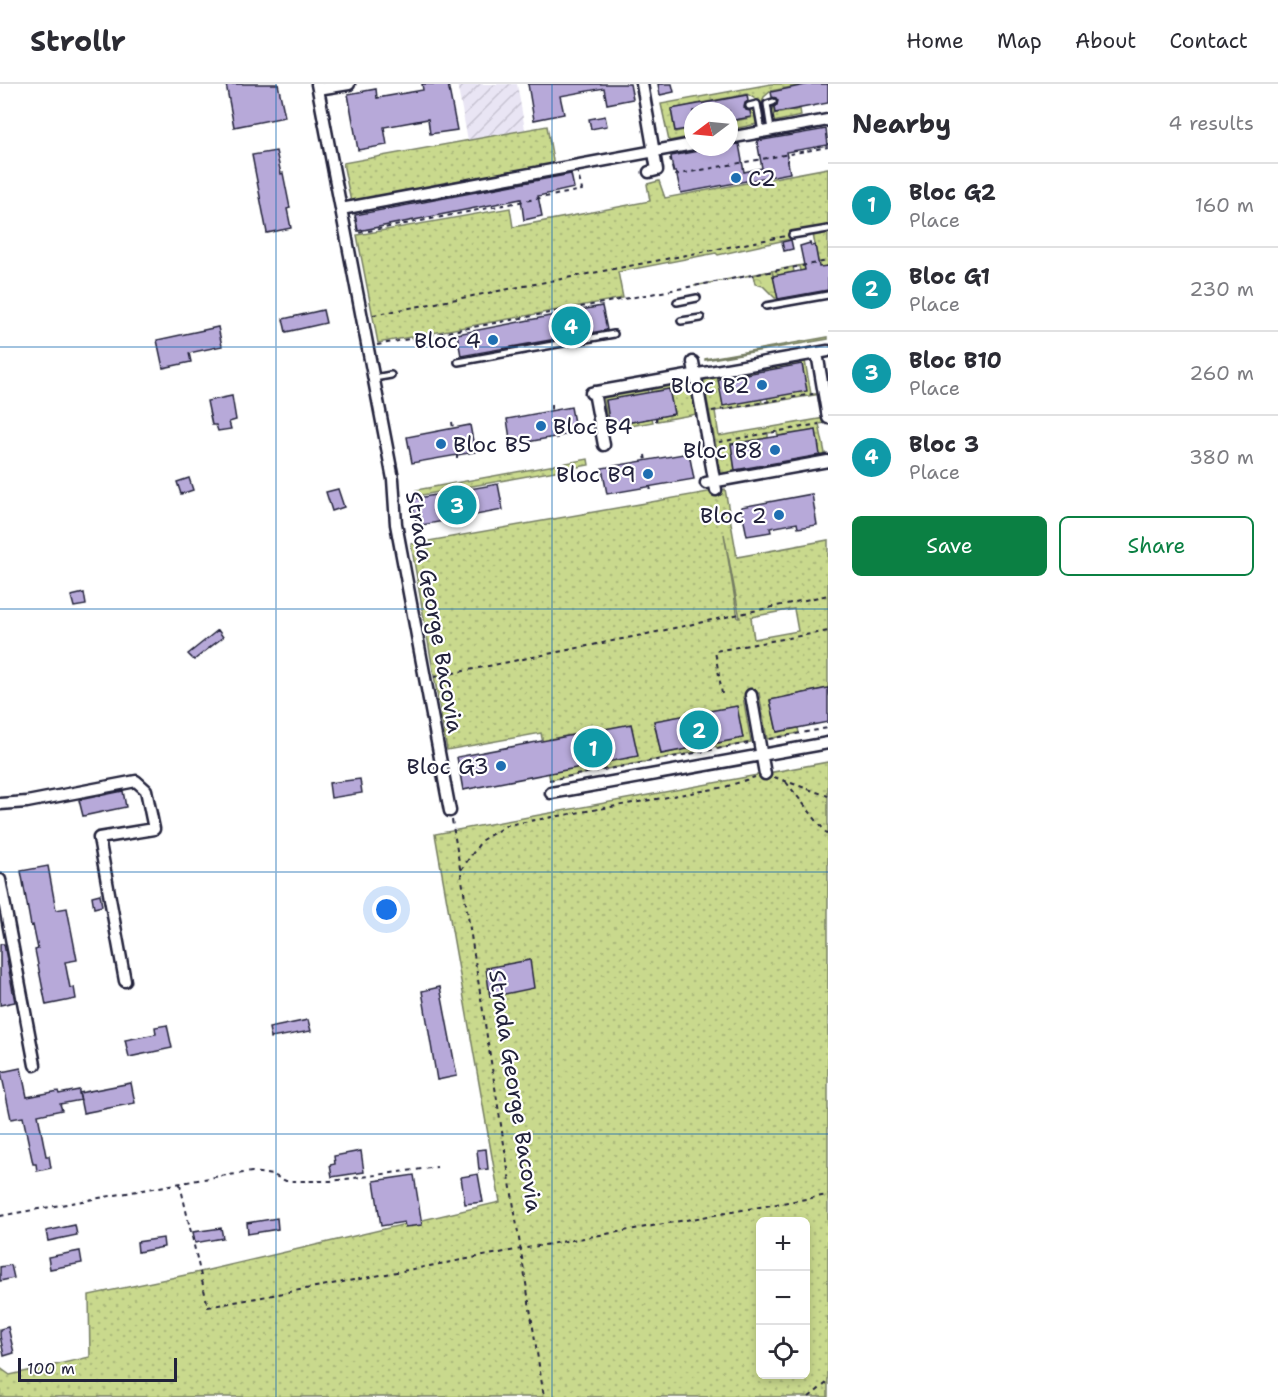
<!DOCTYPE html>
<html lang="en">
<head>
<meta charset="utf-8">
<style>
  :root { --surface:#fff; --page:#f7f7f7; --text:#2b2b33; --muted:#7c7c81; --line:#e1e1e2; --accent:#0b8043 }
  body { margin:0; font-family:"Shantell Sans",sans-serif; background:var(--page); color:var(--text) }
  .controls { position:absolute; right:18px; bottom:18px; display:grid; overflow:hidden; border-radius:9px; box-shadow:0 3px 9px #0003 }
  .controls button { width:54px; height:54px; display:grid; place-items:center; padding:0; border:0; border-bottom:2px solid var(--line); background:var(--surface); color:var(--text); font:30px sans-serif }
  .compass { position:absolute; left:684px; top:18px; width:54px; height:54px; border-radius:50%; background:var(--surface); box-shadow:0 3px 9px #0003; rotate:254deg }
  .scale { position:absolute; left:18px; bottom:15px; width:159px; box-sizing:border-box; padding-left:6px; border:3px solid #22223b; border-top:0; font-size:16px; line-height:21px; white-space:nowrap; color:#22223b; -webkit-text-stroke:4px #fff; paint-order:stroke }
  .you { position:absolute; left:387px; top:826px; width:21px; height:21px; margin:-15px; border:4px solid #fff; border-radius:50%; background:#1a73e8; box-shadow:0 0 0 9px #1a73e833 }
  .badge { display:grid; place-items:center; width:39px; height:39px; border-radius:50%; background:var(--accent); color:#fff; font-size:20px; font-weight:700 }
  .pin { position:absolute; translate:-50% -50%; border:3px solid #fff; box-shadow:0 2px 6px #0006 }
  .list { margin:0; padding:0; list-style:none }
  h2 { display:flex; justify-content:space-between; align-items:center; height:78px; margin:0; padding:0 24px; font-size:26px }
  h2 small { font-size:20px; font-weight:400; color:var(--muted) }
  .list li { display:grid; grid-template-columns:39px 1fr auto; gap:18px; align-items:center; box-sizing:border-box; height:84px; padding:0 24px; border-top:2px solid var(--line) }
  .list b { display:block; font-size:22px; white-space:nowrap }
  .list p { margin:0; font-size:20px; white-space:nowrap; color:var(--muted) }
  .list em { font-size:20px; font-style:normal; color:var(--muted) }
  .actions { display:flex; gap:12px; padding:18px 24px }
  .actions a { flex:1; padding:14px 0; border:2px solid var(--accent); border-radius:9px; text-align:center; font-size:21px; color:var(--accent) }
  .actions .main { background:var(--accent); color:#fff }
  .icon { flex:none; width:33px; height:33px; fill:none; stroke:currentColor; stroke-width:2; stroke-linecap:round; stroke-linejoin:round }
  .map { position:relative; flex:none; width:828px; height:1313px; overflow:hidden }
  header { display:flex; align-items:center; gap:36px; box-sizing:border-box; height:84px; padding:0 30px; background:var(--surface); border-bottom:2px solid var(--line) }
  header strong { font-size:28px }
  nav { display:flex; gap:33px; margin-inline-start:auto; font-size:21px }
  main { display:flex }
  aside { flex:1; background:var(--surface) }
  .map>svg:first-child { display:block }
  .industrial { fill:url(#industrial-furrows) }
  .grass { fill:url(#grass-dots); stroke:#767e64; stroke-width:1.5; fill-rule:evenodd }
  .forest { fill:url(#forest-crowns); stroke:#767e64; stroke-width:1.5 }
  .building { fill:#b7a9d9; stroke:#22223b; stroke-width:1.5 }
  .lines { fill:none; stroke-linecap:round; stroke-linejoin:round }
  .lane-casing { stroke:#22223b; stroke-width:10 }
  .street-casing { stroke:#22223b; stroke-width:15 }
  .path { stroke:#22223b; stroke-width:2; stroke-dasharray:4.5 4.5; stroke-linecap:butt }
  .lane { stroke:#fff; stroke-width:5 }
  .street { stroke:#fff; stroke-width:10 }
  .grid { fill:none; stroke:#1f6fb2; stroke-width:1.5; stroke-opacity:0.55 }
  .poi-dot { fill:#1f6fb2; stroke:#fff; stroke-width:2 }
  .labels { text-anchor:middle; stroke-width:4.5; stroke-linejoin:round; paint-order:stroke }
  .poi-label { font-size:22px; fill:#22223b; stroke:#fff; text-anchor:end }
  .street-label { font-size:22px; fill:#22223b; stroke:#fff }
</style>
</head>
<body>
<header>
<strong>Strollr</strong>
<nav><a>Home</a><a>Map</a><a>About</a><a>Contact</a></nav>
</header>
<main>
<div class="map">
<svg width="828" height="1313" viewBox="0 0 828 1313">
  <defs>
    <pattern id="industrial-furrows" width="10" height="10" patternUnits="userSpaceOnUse" patternTransform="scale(1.5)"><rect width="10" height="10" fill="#e9e5f4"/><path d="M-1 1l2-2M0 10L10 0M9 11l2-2" fill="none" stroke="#c8c4d2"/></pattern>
    <pattern id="grass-dots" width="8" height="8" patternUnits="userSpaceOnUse" patternTransform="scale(1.5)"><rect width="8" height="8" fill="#c9d98d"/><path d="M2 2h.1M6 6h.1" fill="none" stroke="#acba7b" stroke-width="1.8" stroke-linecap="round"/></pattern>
    <pattern id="forest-crowns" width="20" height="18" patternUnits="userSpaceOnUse" patternTransform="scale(1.5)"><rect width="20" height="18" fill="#c9d98d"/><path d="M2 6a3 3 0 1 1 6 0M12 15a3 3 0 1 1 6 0" fill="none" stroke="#acba7b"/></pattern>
  </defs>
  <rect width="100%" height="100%" fill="#fff"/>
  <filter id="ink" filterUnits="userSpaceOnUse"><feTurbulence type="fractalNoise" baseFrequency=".0167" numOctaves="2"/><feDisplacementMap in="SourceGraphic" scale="12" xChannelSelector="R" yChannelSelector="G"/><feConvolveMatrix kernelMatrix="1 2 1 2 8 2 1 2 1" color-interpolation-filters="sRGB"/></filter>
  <g filter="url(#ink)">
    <path class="industrial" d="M457 0H517L525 45 468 56Z"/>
    <path class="grass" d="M771 0H807L771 7 764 13 761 22 754 14 747 10 671 25 675 48 693 44V52L669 57 661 20Z
      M773 22 775 30 800 25 801 32 773 38 771 25Z
      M750 25 754 27 757 40 729 46V38L751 34Z
      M547 42 555 88 352 123 343 79Z
      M828 84V182L800 187 799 182 793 183 794 188 773 192 772 187 694 202 818 178 813 150 718 171 716 169 618 188 623 214 378 259 357 151 510 124 513 143 650 117 647 100 659 97 665 114Z
      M828 253V255L705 276V275Z
      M805 277 811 310H821L715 327 719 352 825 334V339L819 340 826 374 783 382 782 379 820 372 816 346 778 352 777 348 768 349V354L731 360 735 387 775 380V383L722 393 703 295 757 285 762 319 768 318 763 284Z
      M691 297 697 330 657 337V333L674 330 669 305 651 308V304Z
      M647 304 648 309 606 317 610 342 652 334 653 338 609 346 603 312Z
      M588 375 589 381 417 412 416 406Z
      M725 405 737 473 828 456V604L770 616 777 648 798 644 799 649 767 655 759 609 743 613 751 658 717 665 716 662 705 664 704 662 743 654 736 622 654 637 661 670 697 663V668L601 686 600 679 637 672 631 640 550 655 593 681 594 688 550 696 541 649 447 666 411 460ZM724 450 740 534H738ZM794 525 798 547 754 555 751 533Z
      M828 678V1313H0V1284L10 1291 90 1273 89 1211 200 1188 500 1118 435 750ZM760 1138H806V1290H760Z"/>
    <path class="forest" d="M772 187 778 214H775L763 202 755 200 753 191Z"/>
    <path class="building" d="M226 0H278L285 33 234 43Z
      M422 0H448L457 46 430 50 428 35 384 43 387 61 358 66 348 10 376 5 377 14 423 6Z
      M528 0H630L633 15 607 20 604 4 560 12 564 30 534 36Z
      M658 0H672L674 8 660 11Z
      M810 0H828V19L775 29 774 23 777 21 778 17 776 14 772 13 771 8Z
      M747 11 748 17 745 19 744 23 746 26 750 27 751 33 729 37V27H693V44L675 47 671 25Z
      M605 32 607 42 591 45 589 35Z
      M826 45 828 61 786 68 790 89 681 109 676 88H673L671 72 720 63H729V61L739 60 744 88 762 84 757 57Z
      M276 67 281 90 283 89 290 124 287 125 291 144 267 149 252 71Z
      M571 90 574 104 538 112 542 132 524 136 521 115 358 147 355 131Z
      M791 156 793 165 784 167 782 158Z
      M810 159 811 162 815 161 819 183 828 182V206L778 215 773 192 805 186 800 162Z
      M602 222 607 246 461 272 457 250Z
      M323 226 326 239 286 248 283 235Z
      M218 243 222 262 189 269 191 278 163 284 157 256Z
      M802 280 807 307 723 322 718 295Z
      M669 305 674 330 610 342 606 316Z
      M232 312 236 336 229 338 231 345 218 347 216 341H212L207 317Z
      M571 323 576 349 511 361 507 335Z
      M470 341 475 368 412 379 407 353Z
      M816 346 820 371 735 386 731 360Z
      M689 369 694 395 607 410 602 384Z
      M189 394 193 406 181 410 177 398Z
      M498 400 503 426 417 442 412 415Z
      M338 405 344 423 332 427 326 408Z
      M812 410 817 441 798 444 797 439 770 444 771 448 747 452 741 423Z
      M84 509 86 521 74 523 71 512Z
      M218 546 223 553 194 576 188 570Z
      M828 604V638L777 648 770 616Z
      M737 622 743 654 661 670 654 637Z
      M631 640 638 672 463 706 457 673Z
      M360 695 362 709 331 714 329 699Z
      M123 707 126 723 83 732 79 716Z
      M48 782 56 826 67 824 77 876 65 878 70 904 74 903 76 915 46 921 35 866 38 865 33 841 31 842 21 787Z
      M100 810 102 822 94 824 92 812Z
      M0 860H4L15 918 0 921Z
      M530 876 534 904 490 913 486 884Z
      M440 903 457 992 437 996 422 907Z
      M308 936 311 947 271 954 269 944Z
      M167 941 172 964 129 973 125 956 156 950 155 943Z
      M21 984 27 1013 58 1007 59 1010 79 1006V1009L131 999 135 1019 83 1029 79 1009 81 1016 60 1020 62 1026 38 1031 46 1072H49L51 1084 37 1087 36 1080H33L23 1033 11 1035 1 988Z
      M486 1065 488 1085 479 1086 477 1066Z
      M361 1067 364 1088 332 1093 330 1081 335 1080 334 1072Z
      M478 1090 483 1118 465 1120 461 1093Z
      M414 1091 422 1141 405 1143 404 1138 381 1142 374 1097Z
      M277 1134 278 1145 248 1150 247 1139Z
      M75 1141 77 1151 48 1157 46 1147Z
      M221 1144 223 1154 195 1159 193 1148Z
      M163 1154 164 1163 138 1168 137 1158Z
      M80 1167 82 1179 50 1185 48 1173Z
      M11 1181 14 1194 0 1197V1183Z
      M8 1243 14 1269 4 1272 0 1252V1245Z"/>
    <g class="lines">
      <g class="lane-casing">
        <path id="lane" d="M749 22 757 20 762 48
          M771 46 767 20 773 18
          M792 151 828 145
          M677 218 697 214
          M766 222 828 211
          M681 237 701 234
          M458 278 614 250
          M374 294 391 291"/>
      </g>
      <g class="street-casing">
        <path id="street" d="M317 0 393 395 396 440 450 727
          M642 0 657 86 649 88
          M318 5 349 0
          M729 54 828 36
          M341 125 693 60
          M817 269 828 334
          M693 278 716 406
          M594 308 604 361
          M591 309 828 267
          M706 399 828 377
          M751 611 765 690
          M551 709 828 659
          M0 720 27 718 136 697 146 706 154 745 99 754 125 897
          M0 796 35 981"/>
      </g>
      <path class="path" d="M701 64 709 63
        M670 74 674 91 828 63
        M577 86 582 106 358 149 354 127Z
        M373 231 786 152
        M377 261 828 177
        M551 321V327
        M712 327 813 310
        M656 334V337
        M452 338 453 344
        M556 353 557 355
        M719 358 819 340
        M457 371V374
        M645 371 646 377
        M650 403 651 406
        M454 405 455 408
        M460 434V439
        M434 593 647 550 828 511
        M722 610 715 567 828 547
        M769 655 828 644
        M774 693 828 712
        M549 696 749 659
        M786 698 828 751
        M452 736 467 826 544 1313
        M461 786 482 756 507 741 725 703 755 693
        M180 1100 208 1223 521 1165 828 1111
        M0 1132 220 1092 252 1088 273 1091 286 1097H331L437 1083
        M809 1313 828 1298"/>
      <use href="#lane" class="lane"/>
      <use href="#street" class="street"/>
    </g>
  </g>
  <path class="grid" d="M276 0V1313M552 0V1313M0 263H828M0 525H828M0 788H828M0 1050H828"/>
  <g class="poi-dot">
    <circle cx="736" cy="94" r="6"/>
    <circle cx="493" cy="256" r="6"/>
    <circle cx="762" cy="301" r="6"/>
    <circle cx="541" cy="342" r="6"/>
    <circle cx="441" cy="360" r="6"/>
    <circle cx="775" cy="366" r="6"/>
    <circle cx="648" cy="390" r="6"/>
    <circle cx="779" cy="431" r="6"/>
    <circle cx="501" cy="682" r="6"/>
  </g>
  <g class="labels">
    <g class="poi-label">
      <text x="748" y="102" text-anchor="start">C2</text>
      <text x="481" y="264">Bloc 4</text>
      <text x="750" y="309">Bloc B2</text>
      <text x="553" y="350" text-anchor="start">Bloc B4</text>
      <text x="453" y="368" text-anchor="start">Bloc B5</text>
      <text x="763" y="374">Bloc B8</text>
      <text x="636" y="398">Bloc B9</text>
      <text x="767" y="439">Bloc 2</text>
      <text x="489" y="690">Bloc G3</text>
    </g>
    <g class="street-label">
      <text transform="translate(435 528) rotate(80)" y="8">Strada George Bacovia</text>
      <text transform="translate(516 1007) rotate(81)" y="8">Strada George Bacovia</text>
    </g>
  </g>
</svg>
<div class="controls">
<button>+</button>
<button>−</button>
<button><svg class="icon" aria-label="locate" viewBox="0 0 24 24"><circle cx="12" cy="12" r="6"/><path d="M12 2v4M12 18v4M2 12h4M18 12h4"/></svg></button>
</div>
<svg class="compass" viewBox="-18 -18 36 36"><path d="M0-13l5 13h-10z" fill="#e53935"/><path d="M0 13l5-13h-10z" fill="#7c7c81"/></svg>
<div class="scale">100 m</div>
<div class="you"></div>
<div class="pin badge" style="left:593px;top:664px;background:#0f9aa8">1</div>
<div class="pin badge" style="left:699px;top:646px;background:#0f9aa8">2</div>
<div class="pin badge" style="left:457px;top:421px;background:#0f9aa8">3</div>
<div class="pin badge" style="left:571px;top:242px;background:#0f9aa8">4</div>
</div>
<aside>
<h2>Nearby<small>4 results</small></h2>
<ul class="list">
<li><span class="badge" style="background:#0f9aa8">1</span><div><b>Bloc G2</b><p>Place</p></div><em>160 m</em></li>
<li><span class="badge" style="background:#0f9aa8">2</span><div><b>Bloc G1</b><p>Place</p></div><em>230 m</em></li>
<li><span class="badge" style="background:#0f9aa8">3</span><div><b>Bloc B10</b><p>Place</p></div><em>260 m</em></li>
<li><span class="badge" style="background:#0f9aa8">4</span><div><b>Bloc 3</b><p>Place</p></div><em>380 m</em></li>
</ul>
<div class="actions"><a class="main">Save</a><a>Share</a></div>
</aside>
</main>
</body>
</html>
